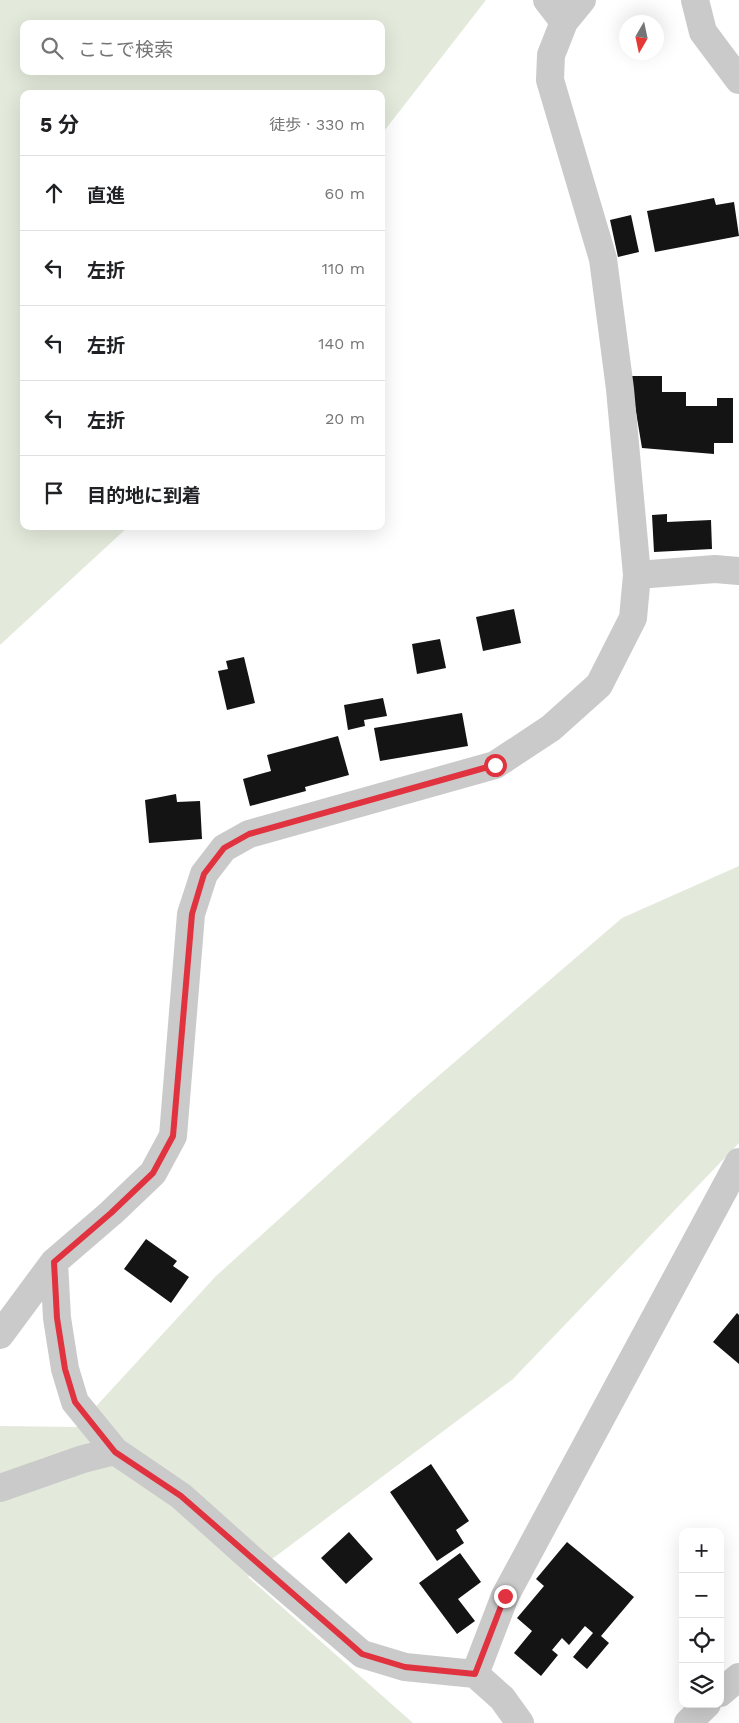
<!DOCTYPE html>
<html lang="ja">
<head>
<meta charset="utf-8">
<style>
  :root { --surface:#fff; --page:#f2f2f2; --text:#202124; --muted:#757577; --line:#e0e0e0 }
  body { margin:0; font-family:"Work Sans","Noto Sans JP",sans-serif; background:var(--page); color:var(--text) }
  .controls { position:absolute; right:15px; bottom:15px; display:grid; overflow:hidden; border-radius:10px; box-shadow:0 5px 20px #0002 }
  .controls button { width:45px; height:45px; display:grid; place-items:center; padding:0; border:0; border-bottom:1px solid var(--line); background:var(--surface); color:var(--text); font:25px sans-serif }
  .compass { position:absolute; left:619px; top:15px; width:45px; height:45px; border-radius:50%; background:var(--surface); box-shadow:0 5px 20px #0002; rotate:189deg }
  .stop { position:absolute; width:15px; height:15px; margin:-11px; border:4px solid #e0333f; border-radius:50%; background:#fff }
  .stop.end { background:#e0333f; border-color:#fff; box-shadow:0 1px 5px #0008 }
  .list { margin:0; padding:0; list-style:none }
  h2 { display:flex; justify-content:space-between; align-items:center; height:65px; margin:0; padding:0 20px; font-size:21px }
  h2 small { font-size:16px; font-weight:400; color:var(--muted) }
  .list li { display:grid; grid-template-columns:32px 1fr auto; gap:15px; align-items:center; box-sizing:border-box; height:75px; padding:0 20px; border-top:1px solid var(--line) }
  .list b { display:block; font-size:19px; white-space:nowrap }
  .list em { font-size:16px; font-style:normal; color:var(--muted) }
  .icon { flex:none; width:28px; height:28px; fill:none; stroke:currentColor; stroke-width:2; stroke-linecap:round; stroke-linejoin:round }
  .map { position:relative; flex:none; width:739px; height:1723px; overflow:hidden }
  .search { position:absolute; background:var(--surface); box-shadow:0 5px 20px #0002; left:20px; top:20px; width:365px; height:55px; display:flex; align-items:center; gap:12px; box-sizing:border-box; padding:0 18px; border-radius:10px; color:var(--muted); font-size:19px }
  .panel { position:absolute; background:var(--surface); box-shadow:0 5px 20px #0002; left:20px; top:90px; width:365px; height:440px; border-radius:10px }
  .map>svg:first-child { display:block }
  .green { fill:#e3eadb; fill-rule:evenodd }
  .building { fill:#141414 }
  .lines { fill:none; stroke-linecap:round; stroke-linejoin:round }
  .street { stroke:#cacaca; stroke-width:28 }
  .route { stroke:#e0333f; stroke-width:6 }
</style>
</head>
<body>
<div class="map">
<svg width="739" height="1723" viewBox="0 0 739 1723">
  <rect width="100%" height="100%" fill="#fff"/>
  <path class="green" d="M0 0H486L381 135V94H24V526H129L0 645ZM24 24H381V71H24Z
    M739 866V1143L513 1379 248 1577 413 1723H0V1426L77 1427 216 1276 414 1097 622 918Z"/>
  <path class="building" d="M714 198 716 205 734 202 739 236 655 252 647 211Z
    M631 215 639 252 618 257 610 220Z
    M630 376H662V392H686V406H717V398H733V443H714V454L642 448Z
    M667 514V522L711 520 712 549 654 552 652 515Z
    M514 609 521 643 483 651 476 617Z
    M440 639 446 668 417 674 412 644Z
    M244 657 255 703 227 710 218 671 228 669 226 661Z
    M383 698 387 716 364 720 365 726 348 730 344 705Z
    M462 713 468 746 380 761 374 728Z
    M338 736 349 775 305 787 306 791 250 806 243 779 271 771 267 755Z
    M176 794 177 802 200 801 202 839 149 843 145 800Z
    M146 1239 177 1261 173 1266 189 1277 171 1303 124 1269Z
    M737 1313 739 1315V1364L713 1342Z
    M431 1464 469 1521 456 1530 464 1543 437 1561 390 1492Z
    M349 1532 373 1559 346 1584 321 1558Z
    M567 1542 634 1597 601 1636 609 1643 587 1669 573 1657 593 1633 585 1626 569 1645 562 1638 552 1650 558 1655 541 1676 514 1653 532 1631 517 1618 544 1586 536 1579Z
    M460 1553 481 1582 458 1599 475 1621 457 1634 419 1583Z"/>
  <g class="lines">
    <path class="street" d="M547 0 564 22
      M695 0 703 32 739 80
      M637 575 715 569 739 571
      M54 1262 57 1318 65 1369 75 1402 115 1451 181 1496 256 1563 362 1654 405 1667 475 1674 502 1698 520 1723
      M0 1335 54 1262 111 1213 153 1173 173 1136 191 914 204 874 224 848 249 834 495 765 551 728 599 685 633 618 637 575 620 389 603 259 550 80 551 55 564 22 582 0
      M0 1488 83 1459 115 1451
      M475 1674 505 1596 739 1162
      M720 1693 739 1677
      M688 1723 707 1704"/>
  </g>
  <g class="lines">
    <path class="route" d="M495 765 249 834 224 848 204 874 192 914 173 1136 153 1173 111 1213 54 1262 57 1318 65 1369 75 1402 115 1452 181 1496 362 1654 405 1667 475 1674 505 1596"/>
  </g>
</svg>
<div class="controls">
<button>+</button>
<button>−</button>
<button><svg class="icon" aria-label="locate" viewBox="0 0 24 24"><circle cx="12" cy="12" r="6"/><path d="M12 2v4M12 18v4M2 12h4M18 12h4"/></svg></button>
<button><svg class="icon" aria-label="layers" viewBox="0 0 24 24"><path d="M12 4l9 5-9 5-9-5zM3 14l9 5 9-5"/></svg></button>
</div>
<svg class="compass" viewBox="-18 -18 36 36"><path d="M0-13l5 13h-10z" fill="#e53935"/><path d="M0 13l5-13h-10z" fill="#757577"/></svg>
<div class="stop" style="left:495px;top:765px"></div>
<div class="stop end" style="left:505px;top:1596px"></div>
<div class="search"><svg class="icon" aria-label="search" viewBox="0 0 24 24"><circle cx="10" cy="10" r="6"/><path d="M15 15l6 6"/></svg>ここで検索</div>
<section class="panel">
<h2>5 分<small>徒歩 · 330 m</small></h2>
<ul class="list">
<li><svg class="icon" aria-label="ahead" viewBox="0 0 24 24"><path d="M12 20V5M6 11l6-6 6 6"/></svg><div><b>直進</b></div><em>60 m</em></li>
<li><svg class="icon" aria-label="left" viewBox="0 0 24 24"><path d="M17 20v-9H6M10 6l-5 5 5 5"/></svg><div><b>左折</b></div><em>110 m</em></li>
<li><svg class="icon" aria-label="left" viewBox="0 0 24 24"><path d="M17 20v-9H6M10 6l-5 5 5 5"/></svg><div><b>左折</b></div><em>140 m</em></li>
<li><svg class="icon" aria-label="left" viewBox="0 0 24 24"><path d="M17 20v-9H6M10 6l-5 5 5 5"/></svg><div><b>左折</b></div><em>20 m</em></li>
<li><svg class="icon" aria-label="arrive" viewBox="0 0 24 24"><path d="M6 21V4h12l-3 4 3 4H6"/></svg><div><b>目的地に到着</b></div></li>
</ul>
</section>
</div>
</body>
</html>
